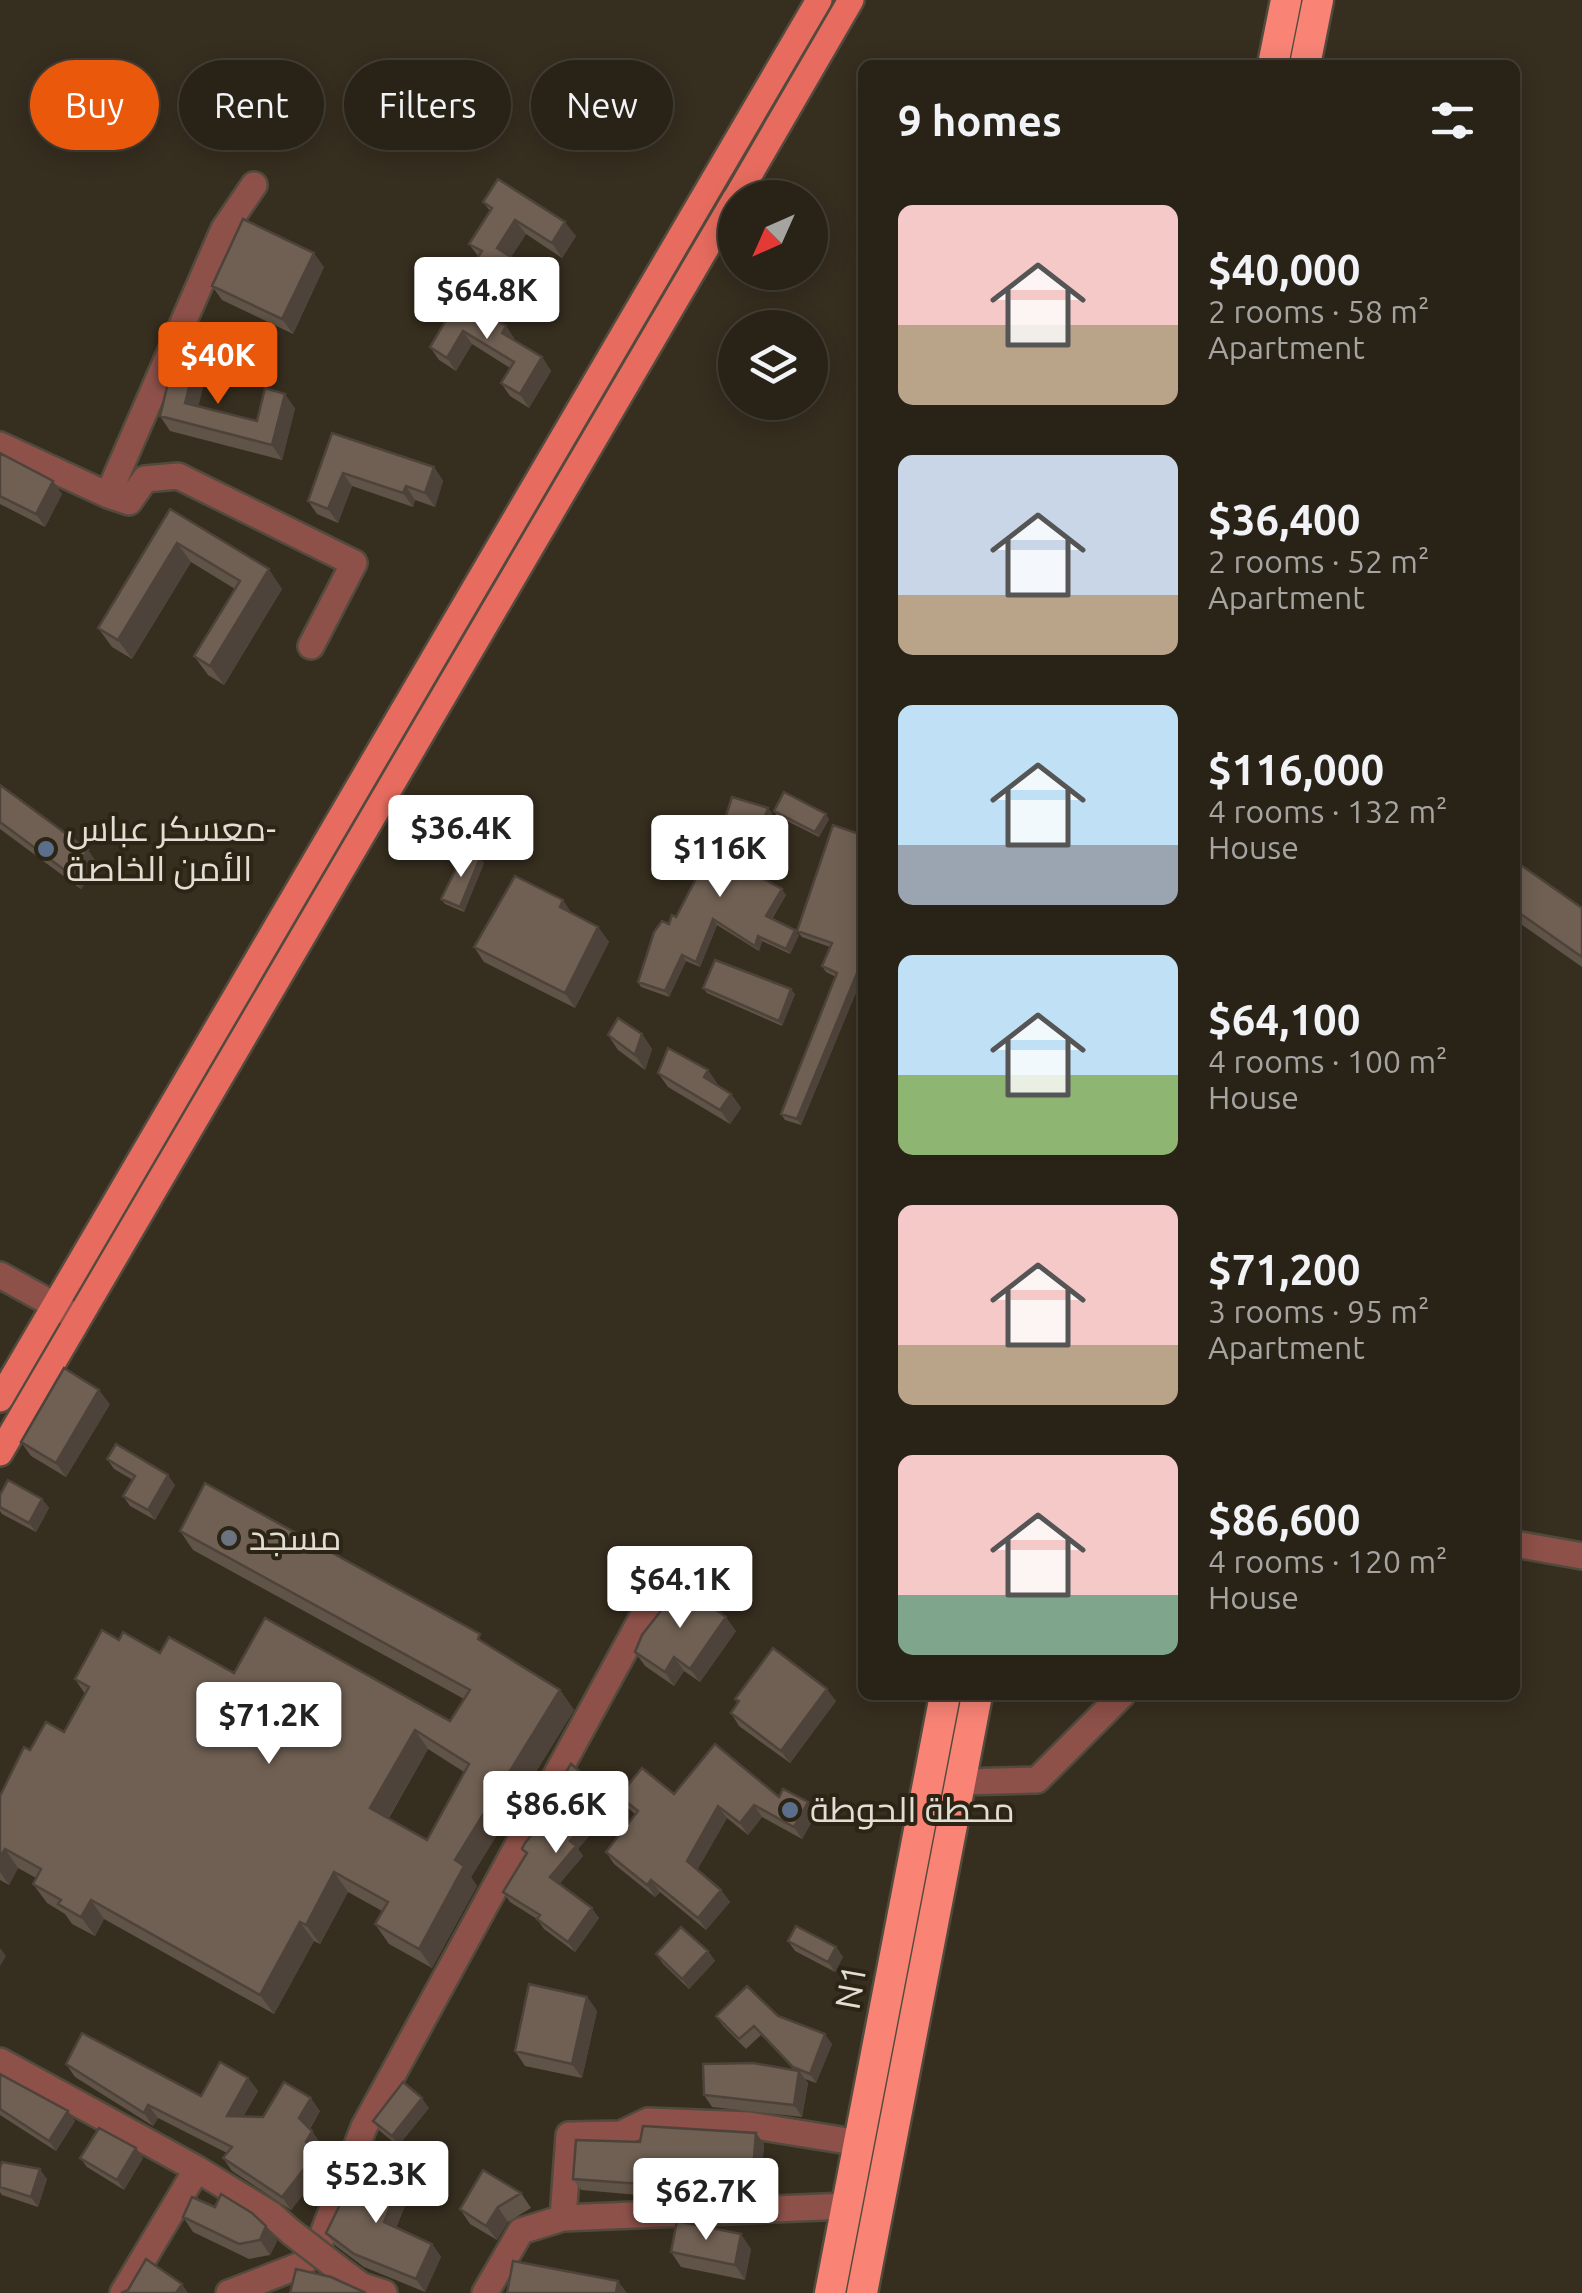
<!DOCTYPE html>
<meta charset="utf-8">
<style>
body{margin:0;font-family:Ubuntu,Cairo,sans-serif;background:#302a20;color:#f1f3f6;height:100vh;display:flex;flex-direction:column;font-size:38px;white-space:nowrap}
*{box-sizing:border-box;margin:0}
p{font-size:32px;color:#a5a4a1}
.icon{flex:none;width:55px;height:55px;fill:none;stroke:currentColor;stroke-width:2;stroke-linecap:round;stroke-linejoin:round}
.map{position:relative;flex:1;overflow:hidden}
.drawer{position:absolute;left:858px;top:60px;width:662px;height:1640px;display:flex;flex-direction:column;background:#282217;border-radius:15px;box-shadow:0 5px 25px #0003,0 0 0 2px #443f36}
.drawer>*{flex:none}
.banner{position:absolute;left:30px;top:60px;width:678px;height:90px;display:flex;gap:20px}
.needle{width:65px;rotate:225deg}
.tools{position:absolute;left:718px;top:180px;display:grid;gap:20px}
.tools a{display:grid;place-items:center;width:110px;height:110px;border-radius:50%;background:#282217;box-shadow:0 5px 25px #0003,0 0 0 2px #443f36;font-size:50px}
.price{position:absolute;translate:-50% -85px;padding:0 22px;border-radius:10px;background:#fff;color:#222;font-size:32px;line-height:65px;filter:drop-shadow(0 2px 5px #0008)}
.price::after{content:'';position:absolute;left:50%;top:60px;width:30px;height:22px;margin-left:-15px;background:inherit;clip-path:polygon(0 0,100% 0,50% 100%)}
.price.current{background:#ea580c;color:#fff}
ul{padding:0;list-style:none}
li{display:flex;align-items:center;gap:30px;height:250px;padding:0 40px}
li span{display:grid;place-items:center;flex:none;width:280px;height:200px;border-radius:15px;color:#555}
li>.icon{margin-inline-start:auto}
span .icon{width:120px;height:120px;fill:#fffc;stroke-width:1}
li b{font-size:42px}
h2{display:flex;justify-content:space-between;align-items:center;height:120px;padding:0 40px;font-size:42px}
.tag{padding:0 35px;border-radius:45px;background:#282217;box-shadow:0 5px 25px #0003,0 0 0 2px #443f36;font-size:35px;line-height:90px}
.tag.current{background:#ea580c;color:#fff}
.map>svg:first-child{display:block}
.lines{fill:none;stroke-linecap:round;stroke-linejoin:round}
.minor-casing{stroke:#524a3c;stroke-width:30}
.major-casing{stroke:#524a3c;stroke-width:30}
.highway-casing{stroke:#524a3c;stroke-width:35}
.minor{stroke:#8d5149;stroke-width:25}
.major{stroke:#e76c5f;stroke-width:25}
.highway{stroke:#f98476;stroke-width:30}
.minor-bridge-casing{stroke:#524a3c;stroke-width:30;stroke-linecap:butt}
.minor-bridge{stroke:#8d5149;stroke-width:25}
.wall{fill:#605347;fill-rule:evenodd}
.shaded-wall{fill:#4e433a}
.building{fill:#706053;stroke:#4e433a;stroke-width:2.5;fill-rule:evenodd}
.service-dot{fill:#5c6f8a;stroke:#2c2515;stroke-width:4}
.worship-dot{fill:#6b7280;stroke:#2c2515;stroke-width:4}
.labels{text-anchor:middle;stroke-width:8;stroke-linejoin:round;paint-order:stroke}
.poi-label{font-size:35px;fill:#e3ded4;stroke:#2c2515;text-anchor:start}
.street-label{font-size:35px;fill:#e3ded4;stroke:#2c2515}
</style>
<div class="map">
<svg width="1582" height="2293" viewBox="0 0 1582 2293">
<rect width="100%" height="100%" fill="#362e1f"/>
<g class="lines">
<g class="minor-casing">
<path id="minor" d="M0,445L108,495L224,229L254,185
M108,495L129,502L145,479L178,476L354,563L311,646
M0,1275L74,1316
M1515,1544L1582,1556
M960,1782L1037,1780L1122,1695
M0,2061L197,2169L272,2215L291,2232
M563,2218L569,2135L621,2134L648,2121L749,2125L860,2143
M339,2269L362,2286L384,2293
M123,2293L197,2169
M229,2293L301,2265L318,2247L364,2127L658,1589
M485,2293L521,2231L563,2218L847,2206"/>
</g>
<g class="major-casing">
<path id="major" d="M736,198L851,0
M0,1399L819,0
M0,1453L735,199"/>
</g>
<g class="highway-casing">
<path id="highway" d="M1273,65L1286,0
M1305,65L1318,0
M830,2293L945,1695
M862,2293L977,1695"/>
</g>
<use href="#minor" class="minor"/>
<use href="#major" class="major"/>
<use href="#highway" class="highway"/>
<g class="minor-bridge-casing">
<path id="minor-bridge" d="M291,2232L339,2269"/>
</g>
<use href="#minor-bridge" class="minor-bridge"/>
</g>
<path class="wall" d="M483,202L576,236L562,258L526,234L511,257L533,271L543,286L529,309L483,279L473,265L478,256L469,244L490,211Z
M324,267L293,334L222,300L212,286Z
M459,298L506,326L515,340L514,341L542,357L551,371L529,408L510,396L501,383L510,368L472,344L456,371L439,360L430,347Z
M207,370L198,406L257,421L295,408L282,460L170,431L160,416Z
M332,433L434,467L443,481L435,507L415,500L413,507L352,486L338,523L317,514L308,501Z
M0,453L62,494L45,527L0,504Z
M170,509L282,589L224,685L208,675L194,656L235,589L191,562L132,659L112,647L98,628Z
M0,785L88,850L98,865L81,889L0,829Z
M774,811L829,819L819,837L777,816Z
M772,813L752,872L786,895L772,919L799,935L790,954L762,941L759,951L717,925L700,967L686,961L669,997L641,987L638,982L669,924L676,917L714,854Z
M862,824V978L801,1125L785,1120L781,1114L836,977L826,972L822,966L830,947L802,937L797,931L859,834Z
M480,858L484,863L464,912L445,904L441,899Z
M1515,861L1582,908V967L1515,920Z
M598,927L609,942L575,1008L484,962L474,947Z
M703,988L795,994L782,1026L707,993Z
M642,1034L652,1049L645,1070L618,1050L608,1035Z
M708,1070L718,1085L731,1094L741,1108L730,1124L668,1087L658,1073Z
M110,1404L66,1477L31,1456L21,1442Z
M107,1459L175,1485L155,1520L130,1506L123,1496L133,1480L114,1469Z
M0,1495L42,1499L49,1508L36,1532L2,1514L0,1511Z
M180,1531L488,1645L560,1690L574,1710L471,1877L477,1886L432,1968L389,1944L375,1924L382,1911L348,1892L320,1944L314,1941L274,2014L104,1919L95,1936L72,1924L65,1914L47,1903L33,1884L36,1878L18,1868L9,1885L0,1880V1796L30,1750L64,1732L85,1694L75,1679L119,1640L234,1673L450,1721L464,1699L193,1550ZM428,1749L464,1772L427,1840L389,1818Z
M736,1631L700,1682L684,1671L674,1686L645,1666L635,1652Z
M735,1699L836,1701L790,1763L739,1726L731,1713L738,1703Z
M674,1794L779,1797L816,1814L802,1839L762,1817L748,1835L727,1818L697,1870L721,1890L730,1902L706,1930L660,1892L655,1897L614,1864L606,1852L636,1815L628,1808L619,1796Z
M608,1795L615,1805L578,1849L583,1856L559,1884L599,1918L575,1952L544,1929L537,1919L510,1902L503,1892L526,1855L522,1849L556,1807L550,1798Z
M788,1941L836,1947L843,1957L835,1972L795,1951Z
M708,1951L715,1961L689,1989L663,1964L656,1954Z
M587,1997L597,2011L582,2078L525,2066L515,2051Z
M716,2016H778L832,2044L816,2083L805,2079L808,2083L802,2117L712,2107L704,2095L793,2069L761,2035L746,2049L723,2026Z
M66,2064L201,2096L248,2078L258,2091L243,2117H263L320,2111L310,2129L321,2144L318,2151L327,2164L291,2210L232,2171L223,2158L227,2153L158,2118L153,2126L75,2077Z
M0,2074L75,2121L56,2151L0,2115Z
M429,2108L398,2146L380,2131L373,2121Z
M756,2133L764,2144L760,2193L650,2196L581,2190L573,2179L640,2142Z
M80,2158H143L124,2190L87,2167Z
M0,2168L47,2179L38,2207L2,2195L0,2192Z
M521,2193L531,2208L508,2222L497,2240L470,2224L460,2209Z
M409,2196L396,2228L432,2244L441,2257L425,2292L364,2267L336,2246L326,2233Z
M215,2207L266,2226L277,2241L270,2255L249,2259L193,2232L183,2217Z
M751,2249L745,2280L681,2267L671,2252Z"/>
<path class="shaded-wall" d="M515,220L526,234L507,263L497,248Z
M565,222L576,236L562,258L552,243Z
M314,253L324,267L293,334L282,319Z
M533,271L543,286L529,309L519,294Z
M506,326L515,340L511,347L502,333Z
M463,331L472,344L456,371L447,358Z
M197,356L207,370L196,417L185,403Z
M542,357L551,371L529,408L520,394Z
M285,394L295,408L282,460L272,445Z
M434,467L443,481L435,507L425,493Z
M343,473L352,486L338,523L328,509Z
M53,481L62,494L45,527L36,514Z
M406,486L415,500L413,507L403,493Z
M177,543L191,562L132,659L118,640Z
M269,569L282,589L224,685L210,666Z
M768,808L772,813L751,875L747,870Z
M826,814L829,819L819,837L815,832Z
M88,850L98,865L81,889L70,874Z
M480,858L484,863L464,912L460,907Z
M782,889L786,895L770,921L766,916Z
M563,900L573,915L560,907Z
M713,919L717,925L700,967L696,962Z
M598,927L609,942L575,1008L565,993Z
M795,930L799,935L790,954L786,949Z
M758,936L762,941L759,951L755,946Z
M682,955L686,961L669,997L665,991Z
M860,966L862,969V978L801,1125L797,1119Z
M791,989L795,994L782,1026L779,1021Z
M642,1034L652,1049L645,1070L635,1055Z
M708,1070L718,1085L714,1091L704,1077Z
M731,1094L741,1108L730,1124L720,1110Z
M99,1390L110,1404L66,1477L56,1463Z
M168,1475L175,1485L155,1520L148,1510Z
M42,1499L49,1508L36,1532L29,1523Z
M726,1617L736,1631L700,1682L690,1669Z
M674,1657L684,1671L674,1686L665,1672Z
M827,1689L836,1701L790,1763L781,1751Z
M560,1690L574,1710L471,1877L477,1886L432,1968L419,1949L455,1860Z
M415,1730L428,1749L383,1827L370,1808Z
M608,1795L615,1805L578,1849L583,1856L557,1887L550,1877L570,1841Z
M808,1802L816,1814L802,1839L794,1827Z
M754,1805L762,1817L748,1835L740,1823Z
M718,1806L727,1818L695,1874L687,1861Z
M5,1849L18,1868L9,1885L0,1872V1857Z
M334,1872L348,1892L320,1944L306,1925Z
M651,1880L660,1892L655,1897L647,1885Z
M721,1890L730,1902L706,1930L698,1918Z
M91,1900L104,1919L95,1936L81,1917Z
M592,1908L599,1918L575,1952L568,1942Z
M300,1922L314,1941L274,2014L260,1995Z
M836,1947L843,1957L835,1972L828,1962Z
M0,1948L6,1956L0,1966Z
M708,1951L715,1961L689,1989L682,1979Z
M587,1997L597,2011L582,2078L572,2064Z
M825,2034L832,2044L816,2083L810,2074Z
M799,2071L808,2083L802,2117L794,2105Z
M248,2078L258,2091L236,2129L227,2116Z
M311,2098L320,2111L308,2131L299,2118Z
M422,2098L429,2108L398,2146L392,2136Z
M148,2105L158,2118L153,2126L144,2113Z
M68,2111L75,2121L56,2151L49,2141Z
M312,2131L321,2144L317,2153L318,2151L327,2164L291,2210L282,2197Z
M756,2133L764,2144L760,2193L752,2182Z
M136,2148L143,2158L124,2190L117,2180Z
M40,2169L47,2179L38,2207L31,2197Z
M400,2183L409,2196L393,2235L384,2222Z
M498,2207L508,2222L497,2240L486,2226Z
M266,2226L277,2241L270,2255L260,2240Z
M741,2234L751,2249L745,2280L735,2265Z
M432,2244L441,2257L425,2292L416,2279Z
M618,2281L627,2293H616Z
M182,2284L188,2293H176Z"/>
<path class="building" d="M498,179L565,222L552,243L515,220L497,248L533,271L519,294L473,265L482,251L469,244L492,208L483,202Z
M243,219L314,253L282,319L212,286Z
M459,298L506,326L502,333L542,357L520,394L501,383L514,362L463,331L447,358L430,347Z
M176,350L197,356L185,403L257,421L265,388L285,394L272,445L160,416Z
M332,433L434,467L425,493L406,486L403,493L343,473L328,509L308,501Z
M0,453L53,481L36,514L0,496Z
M170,509L269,569L210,666L194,656L240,581L177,543L118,640L98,628Z
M0,785L88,850L70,874L0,822Z
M784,792L826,814L815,832L774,811Z
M732,797L768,808L747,870L782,889L766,916L795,930L786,949L758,936L755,946L713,919L696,962L682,955L665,991L638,982L654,932L662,921L669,924L672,915L676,917L710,852L714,854Z
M862,824V967L860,966L797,1119L781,1114L837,973L822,966L832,943L797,931L833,825L859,834Z
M465,851L480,858L460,907L441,899Z
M1515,861L1582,908V957L1515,910Z
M515,876L563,900L560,907L598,927L565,993L474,947Z
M715,960L791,989L779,1021L703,988Z
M618,1018L642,1034L635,1055L608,1035Z
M668,1048L708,1070L704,1077L731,1094L720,1110L658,1073Z
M64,1368L99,1390L56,1463L21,1442Z
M116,1444L168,1475L148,1510L123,1496L135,1476L107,1459Z
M8,1480L42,1499L29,1523L0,1507V1495Z
M205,1483L480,1634L478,1639L560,1690L455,1860L464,1866L419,1949L375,1924L388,1902L334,1872L306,1925L300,1922L260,1995L91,1900L81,1917L58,1904L61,1900L33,1884L41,1869L5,1849L0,1857V1796L24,1747L30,1750L46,1722L64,1732L89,1687L75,1679L102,1630L119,1640L123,1632L160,1653L169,1637L234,1673L265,1618L450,1721L470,1690L180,1531ZM415,1730L469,1764L427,1840L370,1808Z
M681,1585L726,1617L690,1669L674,1657L665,1672L635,1652L642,1635Z
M773,1648L827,1689L781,1751L731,1713L739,1701L735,1699Z
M715,1744L779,1797L783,1789L808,1802L794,1827L754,1805L740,1823L718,1806L687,1861L721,1890L698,1918L651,1880L647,1885L606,1852L638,1811L619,1796L642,1768L674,1794Z
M571,1764L608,1795L570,1841L576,1846L550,1877L592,1908L568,1942L537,1919L540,1915L503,1892L527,1853L522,1849L525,1843L557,1804L550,1798Z
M796,1926L836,1947L828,1962L788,1941Z
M681,1927L708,1951L682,1979L656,1954Z
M529,1984L587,1997L572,2064L515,2051Z
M747,1986L778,2016L825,2034L810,2074L793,2067L754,2026L739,2039L716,2016Z
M82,2033L201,2096L220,2062L248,2078L227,2116L263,2117L284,2082L311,2098L299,2118L312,2131L306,2142L318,2151L282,2197L223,2158L232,2147L148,2105L144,2113L66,2064Z
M753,2063L799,2071L794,2105L704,2095L703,2064Z
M0,2074L68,2111L49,2141L0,2109Z
M403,2082L422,2098L392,2136L373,2121Z
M643,2126L756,2133L752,2182L642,2184L573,2179L576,2140L640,2142Z
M99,2128L136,2148L117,2180L80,2158Z
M2,2162L40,2169L31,2197L0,2187V2168Z
M359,2166L400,2183L384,2222L432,2244L416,2279L354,2254L326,2233Z
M483,2170L521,2193L498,2207L486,2226L460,2209Z
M221,2194L252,2213L266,2226L260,2240L239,2244L183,2217L192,2197L215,2207Z
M677,2221L741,2234L735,2265L671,2252Z
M146,2259L182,2284L176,2293H121L128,2290Z
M513,2261L618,2281L616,2293H507Z
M296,2269L331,2277L366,2293H290Z"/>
<g class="service-dot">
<circle cx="46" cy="849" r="10"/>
<circle cx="790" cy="1810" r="10"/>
</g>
<circle class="worship-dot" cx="229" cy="1538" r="10"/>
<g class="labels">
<g class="poi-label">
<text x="66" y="841">معسكر عباس-<tspan x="66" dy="40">الأمن الخاصة</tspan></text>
<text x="249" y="1550">مسجد</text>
<text x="810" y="1822">محطة الحوطة</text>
</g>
<g class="street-label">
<text transform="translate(851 1987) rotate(-80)" y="12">N1</text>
</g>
</g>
</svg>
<div class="tools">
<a><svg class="needle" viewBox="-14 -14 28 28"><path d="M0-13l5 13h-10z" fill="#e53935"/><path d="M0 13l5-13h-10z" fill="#a5a4a1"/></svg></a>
<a><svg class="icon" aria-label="layers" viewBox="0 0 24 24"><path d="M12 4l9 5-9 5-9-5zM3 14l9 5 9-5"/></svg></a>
</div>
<b class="price" style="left:487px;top:342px">$64.8K</b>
<b class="price current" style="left:218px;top:407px">$40K</b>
<b class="price" style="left:461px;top:880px">$36.4K</b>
<b class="price" style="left:720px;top:900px">$116K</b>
<b class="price" style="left:680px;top:1631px">$64.1K</b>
<b class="price" style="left:269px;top:1767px">$71.2K</b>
<b class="price" style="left:556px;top:1856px">$86.6K</b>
<b class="price" style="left:376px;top:2226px">$52.3K</b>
<b class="price" style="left:706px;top:2243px">$62.7K</b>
<div class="banner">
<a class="tag current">Buy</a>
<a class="tag">Rent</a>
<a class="tag">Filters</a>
<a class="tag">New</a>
</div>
<section class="drawer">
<h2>9 homes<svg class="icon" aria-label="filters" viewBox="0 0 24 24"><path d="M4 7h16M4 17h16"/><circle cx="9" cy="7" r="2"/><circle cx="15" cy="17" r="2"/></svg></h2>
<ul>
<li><span style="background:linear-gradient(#f6c9c9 60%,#b9a48a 0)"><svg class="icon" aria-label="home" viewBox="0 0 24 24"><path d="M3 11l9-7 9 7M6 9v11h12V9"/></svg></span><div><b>$40,000</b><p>2 rooms · 58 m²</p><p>Apartment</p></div></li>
<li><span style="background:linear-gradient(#c9d6e8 70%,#b9a48a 0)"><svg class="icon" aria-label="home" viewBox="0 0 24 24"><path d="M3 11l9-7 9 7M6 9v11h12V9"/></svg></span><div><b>$36,400</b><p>2 rooms · 52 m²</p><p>Apartment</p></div></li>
<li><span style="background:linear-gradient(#bfe0f5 70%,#9aa5b1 0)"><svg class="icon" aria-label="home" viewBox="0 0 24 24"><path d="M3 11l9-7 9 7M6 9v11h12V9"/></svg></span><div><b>$116,000</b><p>4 rooms · 132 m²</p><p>House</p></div></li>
<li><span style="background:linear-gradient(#bfe0f5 60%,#8fb573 0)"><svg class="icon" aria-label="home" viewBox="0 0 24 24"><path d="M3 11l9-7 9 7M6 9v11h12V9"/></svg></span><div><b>$64,100</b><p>4 rooms · 100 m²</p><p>House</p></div></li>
<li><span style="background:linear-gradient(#f6c9c9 70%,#b9a48a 0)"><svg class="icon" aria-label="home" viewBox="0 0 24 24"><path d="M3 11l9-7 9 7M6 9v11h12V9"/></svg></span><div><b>$71,200</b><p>3 rooms · 95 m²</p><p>Apartment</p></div></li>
<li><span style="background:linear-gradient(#f6c9c9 70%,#7fa58c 0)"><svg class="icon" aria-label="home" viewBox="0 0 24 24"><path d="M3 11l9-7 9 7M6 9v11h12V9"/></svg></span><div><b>$86,600</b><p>4 rooms · 120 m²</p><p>House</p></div></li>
</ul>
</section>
</div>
